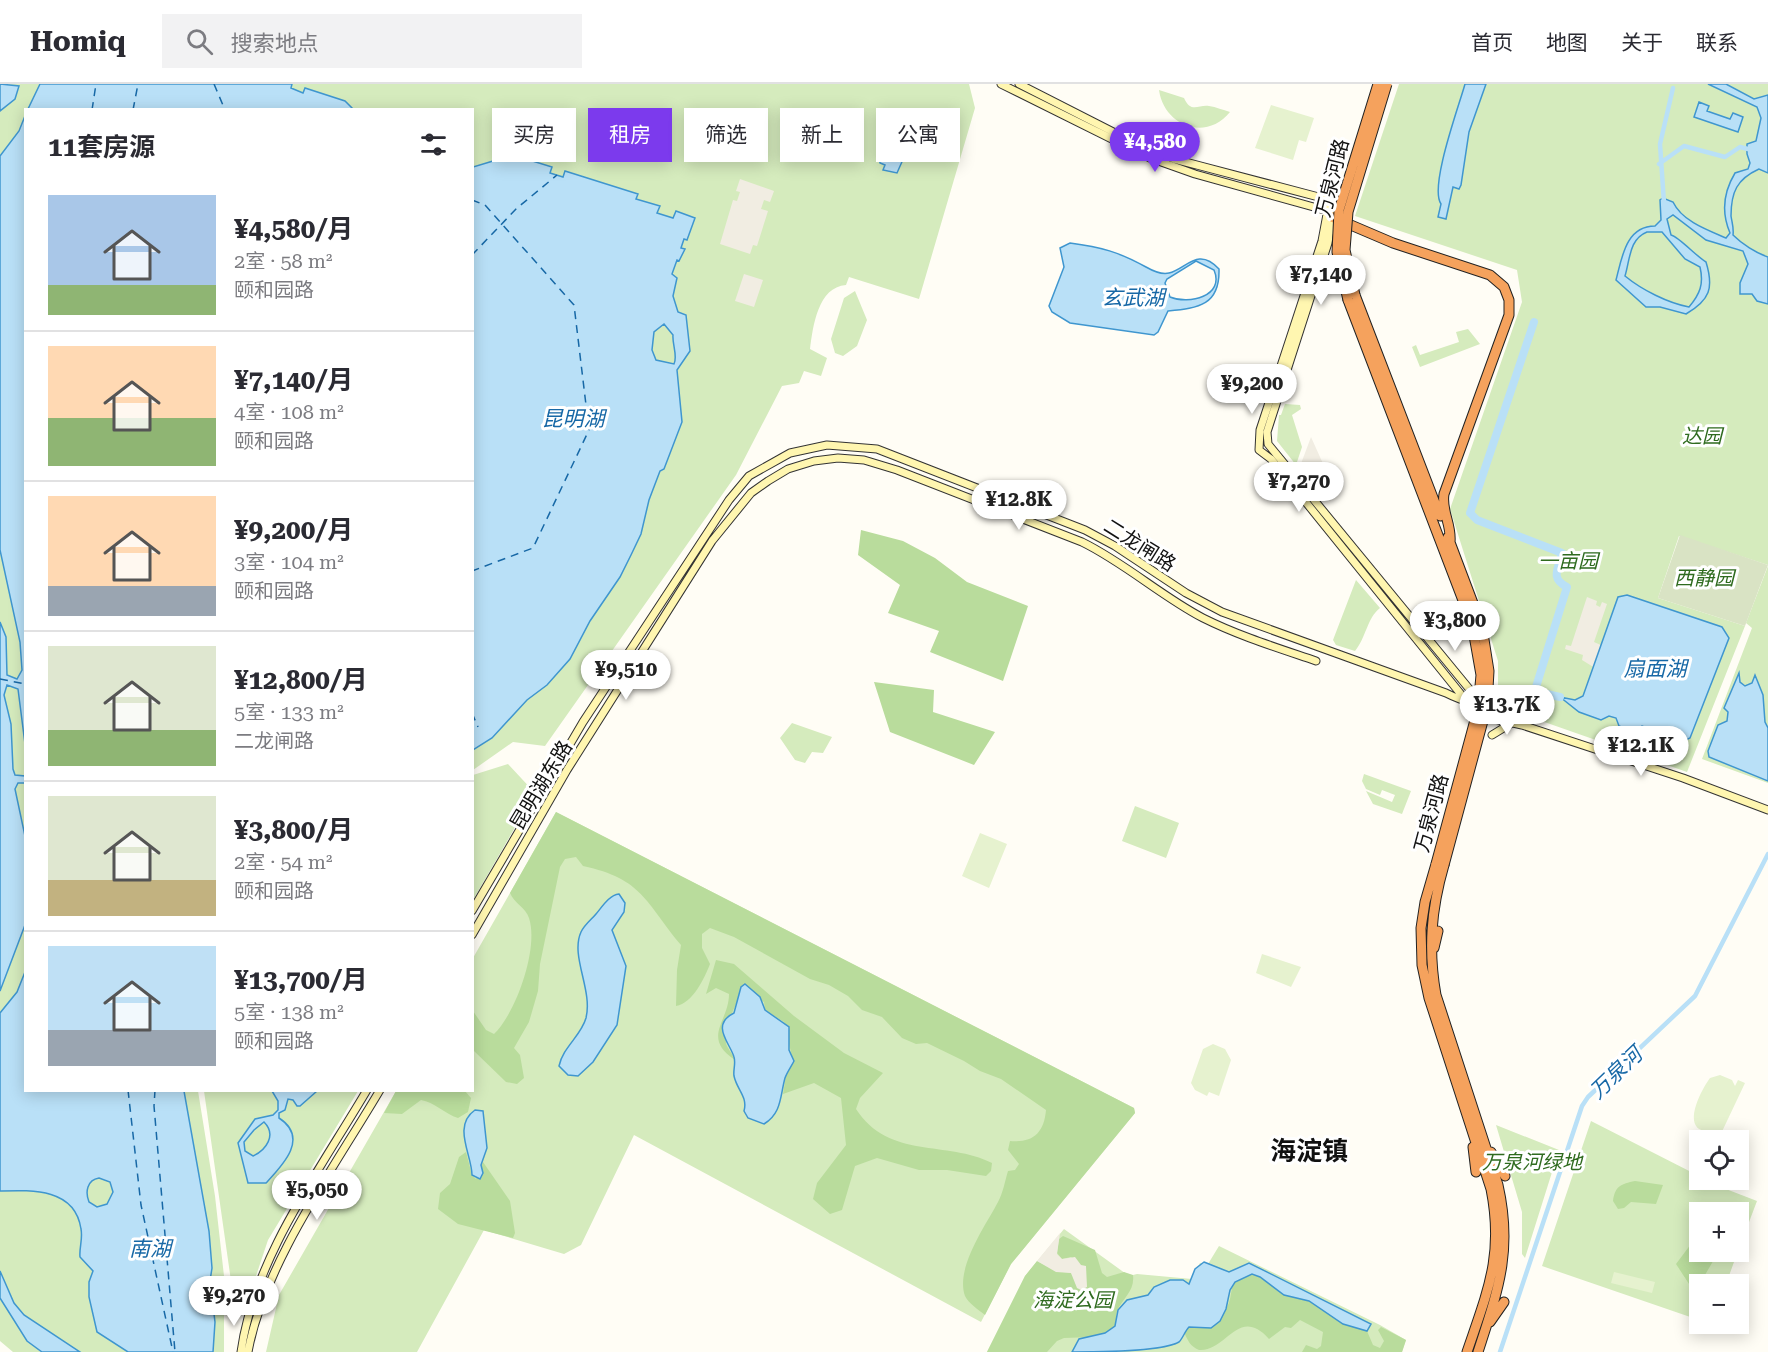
<!DOCTYPE html>
<html lang="zh">
<meta charset="utf-8">
<style>
body{margin:0;font-family:"Roboto Serif","Noto Sans SC",serif;background:#f2f2f3;color:#2b2b33;height:100vh;display:flex;flex-direction:column;font-size:22px;white-space:nowrap}
*{box-sizing:border-box;margin:0}
p{font-size:20px;color:#7c7c81}
.icon{flex:none;width:33px;height:33px;fill:none;stroke:currentColor;stroke-width:2;stroke-linecap:round;stroke-linejoin:round}
.map{position:relative;flex:1;overflow:hidden}
.sheet{position:absolute;left:24px;top:24px;width:450px;height:984px;display:flex;flex-direction:column;background:#fff;border-radius:0px;box-shadow:0 3px 15px #0003}
.sheet>*{flex:none}
.guide{position:absolute;left:492px;top:24px;width:570px;height:54px;display:flex;gap:12px}
.fabs{position:absolute;left:1689px;top:1046px;display:grid;gap:12px}
.fabs a{display:grid;place-items:center;width:60px;height:60px;border-radius:0px;background:#fff;box-shadow:0 3px 15px #0003;font-size:30px}
.price{position:absolute;translate:-50% -51px;padding:0 14px;border-radius:21px;background:#fff;color:#222;font-size:20px;line-height:39px;filter:drop-shadow(0 2px 3px #0008)}
.price::after{content:'';position:absolute;left:50%;top:36px;width:18px;height:14px;margin-left:-9px;background:inherit;clip-path:polygon(0 0,100% 0,50% 100%)}
.price.selected{background:#7c3aed;color:#fff}
ul{padding:0;list-style:none}
li{display:flex;align-items:center;gap:18px;height:150px;padding:0 24px}
li+li{border-top:2px solid #e1e1e2}
li span{display:grid;place-items:center;flex:none;width:168px;height:120px;border-radius:0px;color:#555}
li>.icon{margin-inline-start:auto}
span .icon{width:72px;height:72px;fill:#fffc;stroke-width:1}
li b{font-size:26px}
h2{display:flex;justify-content:space-between;align-items:center;height:72px;padding:0 24px;font-size:26px}
.chip{padding:0 21px;border-radius:0px;background:#fff;box-shadow:0 3px 15px #0003;font-size:21px;line-height:54px}
.chip.selected{background:#7c3aed;color:#fff}
header{display:flex;align-items:center;gap:36px;box-sizing:border-box;height:84px;padding:0 30px;background:#fff;border-bottom:2px solid #e1e1e2}
header strong{font-size:28px}
nav{display:flex;gap:33px;margin-inline-start:auto;font-size:21px}
.search{width:420px;height:54px;background:#f2f2f3;display:flex;align-items:center;gap:15px;box-sizing:border-box;padding:0 21px;border-radius:0px;color:#7c7c81;font-size:22px}
.map>svg:first-child{display:block}
.green{fill:#d5ebbd}
.forest{fill:#b9dc9c}
.cemetery{fill:#d9e3c4}
.pitch{fill:#e6f2cf}
.plaza{fill:#f1ede2}
.water{fill:#b9e0f7;stroke:#3f96cf;stroke-width:1.5;fill-rule:evenodd}
.lines{fill:none;stroke-linecap:round;stroke-linejoin:round}
.canal{stroke:#b9e0f7;stroke-width:4.5}
.river{stroke:#b9e0f7;stroke-width:8}
.ferry{stroke:#1768a6;stroke-width:1.5;stroke-dasharray:8 6;stroke-linecap:butt}
.secondary-casing{stroke:#333;stroke-width:9}
.highway-casing{stroke:#222;stroke-width:11}
.secondary{stroke:#fff6b0;stroke-width:7}
.highway{stroke:#f5a25d;stroke-width:9}
.highway-bridge-casing{stroke:#222;stroke-width:11;stroke-linecap:butt}
.highway-bridge{stroke:#f5a25d;stroke-width:9}
.labels{text-anchor:middle;stroke-width:6;stroke-linejoin:round;paint-order:stroke}
.street-label{font-size:20px;fill:#111;stroke:#fff}
.park-label{font-size:20px;font-style:italic;fill:#2f6b1f;stroke:#fff}
.water-label{font-size:21px;font-style:italic;fill:#1768a6;stroke:#fff}
.district-label{font-size:26px;font-weight:bold;fill:#111;stroke:#fff}
</style>
<header>
<strong>Homiq</strong>
<div class="search"><svg class="icon" aria-label="search" viewBox="0 0 24 24"><circle cx="10" cy="10" r="6"/><path d="M15 15l6 6"/></svg>搜索地点</div>
<nav><a>首页</a><a>地图</a><a>关于</a><a>联系</a></nav>
</header>
<div class="map">
<svg width="1768" height="1268" viewBox="0 0 1768 1268">
<rect width="100%" height="100%" fill="#fffdf5"/>
<path class="green" d="M0,0H969L975,24L919,215L849,193L846,201C818,203 813,242 810,265L827,274L821,292L804,287L799,299L782,302L736,391L545,662L513,658L473,686L472,26H26V1006L198,1007L215,1112L224,1192V1268H13L0,1257Z
M1399,0H1768V481L1679,452L1658,514L1745,542L1687,688L1533,634L1498,618V577L1450,425L1522,218L1517,186L1355,132Z
M1159,6L1184,14C1191,30 1199,20 1209,22C1216,23 1223,26 1230,28C1206,58 1164,42 1159,6Z
M855,207L867,236L857,262L843,272L835,269L831,255L844,214Z
M1468,245L1480,260L1420,283L1412,263L1416,261L1420,271L1459,258L1456,248Z
M1285,320L1300,321L1301,325L1292,331L1302,363L1296,381L1277,357L1279,331H1281Z
M1768,482V699L1702,675L1752,544L1746,539Z
M1356,496L1380,524C1367,534 1366,554 1355,567L1336,561L1333,556Z
M792,639L832,653L823,669L812,668L805,679L795,676L780,654Z
M508,680L535,709L473,816V691Z
M1364,690L1411,707L1402,730L1373,720L1366,707L1392,718L1395,711L1382,706L1380,711L1366,705L1362,697Z
M1135,722L1179,739L1166,774L1122,757Z
M556,728L1134,1024L1135,1029L1011,1180L981,1238L634,1051L581,1161L564,1170L484,1146L417,1268H266L279,1211L396,1007L472,1006L473,874Z
M204,1007H358L268,1156L249,1213L233,1211Z
M1591,1037L1699,1092L1700,1095L1757,1117L1738,1167V1128H1700V1167H1738L1726,1200H1700L1699,1236L1542,1182Z
M1496,1041L1559,1066L1525,1174L1522,1170V1128Z
M1064,1145L1129,1192L1137,1190L1192,1195L1200,1179L1208,1180L1219,1162L1380,1241L1406,1256L1402,1268H987L1025,1192Z"/>
<path class="forest" d="M861,446L903,457L935,474L967,498L1028,522L1003,597L930,568L939,547L888,529L900,501L858,471Z
M874,598L934,606L933,628L995,648L974,681L890,648Z
M556,728L1134,1024L1135,1029L1011,1180L985,1231C979,1226 968,1219 965,1212C955,1184 986,1141 998,1118C1003,1109 1005,1097 1008,1087L1015,1086L1019,1080L1008,1066L1010,1057C1033,1059 1044,1049 1046,1026L1001,995L980,987L964,977L927,959L916,960L902,954L882,933L862,926L848,912L829,901L810,895L734,853L710,844L702,850V864L710,880C704,895 693,919 676,922L677,886L681,861C645,818 643,795 583,782L576,773L565,775L560,783L540,880L538,907L529,938L514,964L520,971L524,994L517,1000L506,998L473,966V927L486,946L494,950C516,929 539,864 529,834C526,824 514,819 510,809Z
M716,876L734,880L794,932L844,969L883,989L860,1014L856,1025C889,1076 947,1056 992,1079L991,1087L986,1092L947,1086H919L877,1074L855,1082L842,1126L830,1130L813,1115L817,1099L846,1061L841,1014L814,999L783,1010L786,991L793,977L784,938L765,926L764,918L741,903C738,923 723,939 726,959C727,964 733,970 735,976C701,953 729,938 729,910L716,904L706,910Z
M396,1007H465L471,1014L468,1028L458,1034C445,1030 434,1018 421,1016L402,1030L384,1029Z
M466,1068L472,1091L476,1095L483,1078L510,1117L515,1149L513,1154L458,1140L438,1125L440,1109L450,1100L459,1073Z
M1635,1097L1663,1101L1656,1120L1631,1118L1624,1124L1618,1125L1613,1117C1615,1102 1621,1100 1635,1097Z
M1699,1139L1700,1167H1719L1702,1196L1691,1203L1676,1180L1691,1160Z
M1063,1152L1095,1166L1102,1189L1107,1193L1124,1188L1133,1191C1135,1207 1123,1214 1117,1227C1116,1231 1116,1238 1115,1242L1105,1249L1093,1253L1064,1254L1057,1257L1047,1268H987L1025,1192L1037,1177L1056,1187L1071,1189L1075,1196L1081,1182L1071,1173L1062,1175L1057,1169L1059,1155Z
M1252,1190L1260,1193L1284,1211L1309,1217L1343,1240L1367,1247L1373,1261L1380,1264L1384,1257L1378,1246L1381,1243L1406,1256L1402,1268H1302L1306,1261L1317,1265L1321,1262L1323,1248L1300,1236L1291,1244L1285,1243L1269,1255C1238,1221 1227,1268 1199,1266C1190,1262 1188,1257 1184,1248L1189,1242L1204,1243C1210,1238 1221,1232 1226,1225C1236,1209 1224,1196 1252,1190Z"/>
<path class="cemetery" d="M1680,451L1768,481L1745,542L1658,514Z"/>
<path class="pitch" d="M1271,21L1314,34L1306,58L1299,56L1293,76L1255,64Z
M980,749L1007,760L989,804L962,792Z
M1262,870L1301,883L1291,903L1256,889Z
M1213,960L1225,965L1231,976L1219,1012L1209,1008L1207,1012L1195,1006L1191,999L1203,965Z
M1720,991L1732,996L1735,1002L1738,996L1745,999L1718,1056H1710L1714,1047C1678,1052 1699,1009 1710,994Z
M1614,1188L1655,1198L1652,1209L1611,1199Z"/>
<path class="plaza" d="M740,95L774,107L770,118L764,116L761,125L768,127L757,162L753,161L750,170L720,160L733,116L737,117L740,108L736,107Z
M744,190L763,196L754,223L735,217Z
M1311,353L1329,393L1311,400L1299,385Z
M1587,513L1597,517L1596,521L1600,523L1602,518L1607,520L1594,558L1603,562L1595,584L1582,576L1583,571L1565,565L1566,561L1571,562Z
M1060,1149L1057,1170L1062,1175L1075,1173L1081,1181L1086,1182L1087,1203L1081,1206L1077,1204L1071,1189L1056,1188L1037,1177Z"/>
<path class="water" d="M0,0L19,2L15,15L0,27Z
M40,0H292L291,4L303,9L305,4L345,17L353,25H28Z
M1465,0H1486L1469,48L1461,101L1459,105L1453,103L1446,135L1438,133L1441,120C1429,103 1459,22 1465,0Z
M1708,0H1726L1754,15L1768,11V89L1759,85C1737,95 1731,108 1731,132C1732,139 1734,144 1733,151C1742,160 1756,169 1768,173V220L1757,217L1752,210H1740V199L1748,180L1743,167L1706,156L1673,131L1667,135L1671,151C1679,153 1696,172 1706,178C1714,204 1710,216 1686,230L1660,223H1646L1616,196C1622,173 1626,142 1655,142L1661,136L1660,116L1663,114L1673,118C1682,137 1707,146 1726,154L1730,149C1721,128 1723,109 1735,89L1748,85L1750,79L1747,70V60L1756,57L1761,34L1757,23ZM1647,148H1662L1685,175L1700,183C1704,200 1700,210 1689,223C1668,219 1642,206 1625,192C1630,176 1629,155 1647,148Z
M1699,18L1709,22L1707,27L1730,35L1733,29L1743,33L1738,48L1694,33Z
M25,32V660L18,605L7,601L4,611L11,640L13,685L15,691L25,692V699H18L15,705L25,752V841L0,907V538L6,553L7,591L17,595L22,586L20,558L0,466V72L19,47Z
M899,54L922,60L930,66L927,70L905,71L897,89L883,86L885,81L880,79L879,74L891,58Z
M513,71L552,83L550,89L563,93L565,87L638,110L636,115L660,122L657,129L673,134L676,127L695,134L687,156L684,155L681,164L685,165L679,177L677,176L672,190L677,194L673,212L678,228L686,231L690,267L677,286L682,338L664,385L660,387L649,416L641,450L631,471L620,493L590,537L570,575L547,601L527,616L492,654L473,666V83ZM664,240L673,251C672,260 678,272 674,280L656,276L652,266L654,248Z
M1070,159C1101,163 1119,168 1146,183C1153,187 1161,191 1169,189C1186,185 1198,162 1219,185C1220,221 1199,224 1168,227L1158,248L1154,251L1070,239L1052,228L1049,222L1064,183L1060,164ZM1196,177L1214,186C1225,212 1189,221 1170,213L1165,199L1167,195Z
M1627,511L1722,543L1729,554L1690,654L1675,661L1659,655L1653,646L1642,642L1633,648L1619,642L1616,634L1609,632L1601,636L1579,628L1560,613L1575,616L1583,612L1618,513Z
M1739,589L1740,598L1745,602L1752,599L1755,591L1763,611L1765,638L1768,644V697L1709,673L1708,667L1718,641L1727,637L1728,628L1724,624Z
M619,810L625,819L624,828L612,846L626,882L617,941L593,978L578,992L568,991L559,982C563,963 581,952 586,934C593,906 570,872 581,848C585,840 591,836 596,830C602,823 609,811 619,810Z
M25,888L26,1006L184,1007L209,1147L212,1184L210,1197L215,1238L213,1268H128L97,1248L89,1213V1198L93,1187L80,1173C79,1164 83,1155 81,1145C75,1104 32,1106 0,1107V929L17,908ZM99,1094L110,1098L113,1108L107,1120L97,1123L89,1118C85,1108 87,1096 99,1094Z
M745,900L760,913L765,926L789,943V966L794,977C791,983 787,988 785,994C780,1012 782,1029 764,1040L748,1034L744,1027C748,1013 737,1006 734,992C733,986 736,979 734,973C730,959 710,941 734,929L741,903Z
M272,1007H317L300,1022H297L293,1016L288,1015L285,1026L279,1029V1034C310,1054 282,1082 266,1099H248L238,1059L255,1035L273,1031L278,1026V1017ZM264,1038C277,1051 266,1066 253,1072L245,1067L244,1058L254,1046Z
M475,1026L483,1027L487,1064L481,1081L483,1089L480,1095L472,1091C472,1071 452,1042 475,1026Z
M1204,1178L1229,1188L1249,1179L1371,1240L1367,1247L1343,1240L1309,1217L1284,1211L1260,1193L1252,1190L1235,1198L1230,1206L1226,1225L1220,1237L1211,1244L1189,1243C1185,1247 1183,1254 1179,1258C1162,1268 1096,1268 1072,1268L1079,1255L1105,1249L1115,1242L1118,1226L1127,1216L1148,1211L1154,1203L1170,1196H1183L1189,1200L1195,1185Z
M0,1187L14,1219L24,1231L80,1268H42L27,1257L0,1214Z"/>
<g class="lines">
<path class="canal" d="M1659,80L1684,62L1725,73L1740,63L1752,66
M1664,119L1660,60L1673,4
M1500,1268L1582,1022L1588,1013L1695,912L1768,770"/>
<path class="river" d="M1534,238L1470,429L1477,436L1562,469C1558,486 1550,494 1567,503L1536,603L1538,608L1560,613"/>
<path class="ferry" d="M214,0L225,26
M92,26L96,0
M133,26L138,0
M472,116L485,121L574,221L589,346L533,464L472,487
M472,171L516,125L557,91
M0,595L26,600
M472,629L478,643
M128,1006L141,1121L173,1268
M155,1006L154,1022L175,1268"/>
<g class="secondary-casing">
<path id="secondary" d="M1001,0L1150,74L1195,90L1328,127
M1019,0L1131,57L1174,75L1330,116
M1330,116L1332,133L1328,159L1267,348L1268,360L1480,618
M1328,125L1322,157L1260,346L1259,366L1271,375L1468,619
M1472,630L1522,641L1683,694L1768,726
M1492,651L1510,640
M472,827L583,638L729,416L749,392L790,369L827,361L877,365L1085,446L1115,462L1186,509L1222,528L1446,609C1471,622 1500,625 1522,641
M472,851L567,686L712,457L751,409L768,397L788,385L814,377L838,374L864,376L897,386L1082,458C1125,479 1161,512 1203,534C1239,552 1278,564 1316,577
M241,1268C254,1174 320,1086 367,1006
M248,1268C264,1180 334,1084 380,1006"/>
</g>
<g class="highway-casing">
<path id="highway" d="M1332,133L1393,159L1490,191L1504,203L1509,216V231L1444,410C1441,427 1452,441 1450,458
M1355,211L1440,432
M1348,216L1472,540
M1448,453L1482,543
M1436,780L1425,818L1421,844L1422,881L1429,914L1491,1105C1504,1171 1488,1206 1467,1268
M1444,781C1431,826 1428,865 1436,911L1498,1101C1513,1167 1498,1206 1478,1268
M1434,864L1438,847
M1473,1063L1476,1088
M1491,1068L1505,1092
M1490,1238L1504,1218"/>
</g>
<use href="#secondary" class="secondary"/>
<use href="#highway" class="highway"/>
<g class="highway-bridge-casing">
<path id="highway-bridge" d="M1355,211L1345,166L1348,128L1387,0
M1348,216L1337,168L1339,126L1378,0
M1436,780L1478,625L1481,591L1472,540
M1444,781L1487,622L1489,587L1482,543"/>
</g>
<use href="#highway-bridge" class="highway-bridge"/>
</g>
<g class="labels">
<g class="street-label">
<text transform="translate(1332 94) rotate(-76)" y="7">万泉河路</text>
<text transform="translate(1140 461) rotate(32)" y="7">二龙闸路</text>
<text transform="translate(541 701) rotate(-59)" y="7">昆明湖东路</text>
<text transform="translate(1431 729) rotate(-75)" y="7">万泉河路</text>
</g>
<g class="park-label">
<text x="1702" y="359">达园</text>
<text x="1568" y="484">一亩园</text>
<text x="1704" y="501">西静园</text>
<text x="1532" y="1085">万泉河绿地</text>
<text x="1073" y="1223">海淀公园</text>
</g>
<g class="water-label">
<text x="1133" y="221">玄武湖</text>
<text x="573" y="342">昆明湖</text>
<text x="1655" y="592">扇面湖</text>
<text transform="translate(1616 989) rotate(-44)" y="7">万泉河</text>
<text x="150" y="1172">南湖</text>
</g>
<g class="district-label">
<text x="1309" y="1076">海淀镇</text>
</g>
</g>
</svg>
<div class="fabs">
<a><svg class="icon" aria-label="locate" viewBox="0 0 24 24"><circle cx="12" cy="12" r="6"/><path d="M12 2v4M12 18v4M2 12h4M18 12h4"/></svg></a>
<a>+</a>
<a>−</a>
</div>
<b class="price selected" style="left:1155px;top:89px">¥4,580</b>
<b class="price" style="left:1321px;top:222px">¥7,140</b>
<b class="price" style="left:1252px;top:331px">¥9,200</b>
<b class="price" style="left:1299px;top:429px">¥7,270</b>
<b class="price" style="left:1019px;top:447px">¥12.8K</b>
<b class="price" style="left:1455px;top:568px">¥3,800</b>
<b class="price" style="left:626px;top:617px">¥9,510</b>
<b class="price" style="left:1507px;top:652px">¥13.7K</b>
<b class="price" style="left:1641px;top:693px">¥12.1K</b>
<b class="price" style="left:317px;top:1137px">¥5,050</b>
<b class="price" style="left:234px;top:1243px">¥9,270</b>
<div class="guide">
<a class="chip">买房</a>
<a class="chip selected">租房</a>
<a class="chip">筛选</a>
<a class="chip">新上</a>
<a class="chip">公寓</a>
</div>
<section class="sheet">
<h2>11套房源<svg class="icon" aria-label="filters" viewBox="0 0 24 24"><path d="M4 7h16M4 17h16"/><circle cx="9" cy="7" r="2"/><circle cx="15" cy="17" r="2"/></svg></h2>
<ul>
<li><span style="background:linear-gradient(#a9c7e8 75%,#8fb573 0)"><svg class="icon" aria-label="home" viewBox="0 0 24 24"><path d="M3 11l9-7 9 7M6 9v11h12V9"/></svg></span><div><b>¥4,580/月</b><p>2室 · 58 m²</p><p>颐和园路</p></div></li>
<li><span style="background:linear-gradient(#ffd9b3 60%,#8fb573 0)"><svg class="icon" aria-label="home" viewBox="0 0 24 24"><path d="M3 11l9-7 9 7M6 9v11h12V9"/></svg></span><div><b>¥7,140/月</b><p>4室 · 108 m²</p><p>颐和园路</p></div></li>
<li><span style="background:linear-gradient(#ffd9b3 75%,#9aa5b1 0)"><svg class="icon" aria-label="home" viewBox="0 0 24 24"><path d="M3 11l9-7 9 7M6 9v11h12V9"/></svg></span><div><b>¥9,200/月</b><p>3室 · 104 m²</p><p>颐和园路</p></div></li>
<li><span style="background:linear-gradient(#dfe7d0 70%,#8fb573 0)"><svg class="icon" aria-label="home" viewBox="0 0 24 24"><path d="M3 11l9-7 9 7M6 9v11h12V9"/></svg></span><div><b>¥12,800/月</b><p>5室 · 133 m²</p><p>二龙闸路</p></div></li>
<li><span style="background:linear-gradient(#dfe7d0 70%,#c2b280 0)"><svg class="icon" aria-label="home" viewBox="0 0 24 24"><path d="M3 11l9-7 9 7M6 9v11h12V9"/></svg></span><div><b>¥3,800/月</b><p>2室 · 54 m²</p><p>颐和园路</p></div></li>
<li><span style="background:linear-gradient(#bfe0f5 70%,#9aa5b1 0)"><svg class="icon" aria-label="home" viewBox="0 0 24 24"><path d="M3 11l9-7 9 7M6 9v11h12V9"/></svg></span><div><b>¥13,700/月</b><p>5室 · 138 m²</p><p>颐和园路</p></div></li>
</ul>
</section>
</div>
